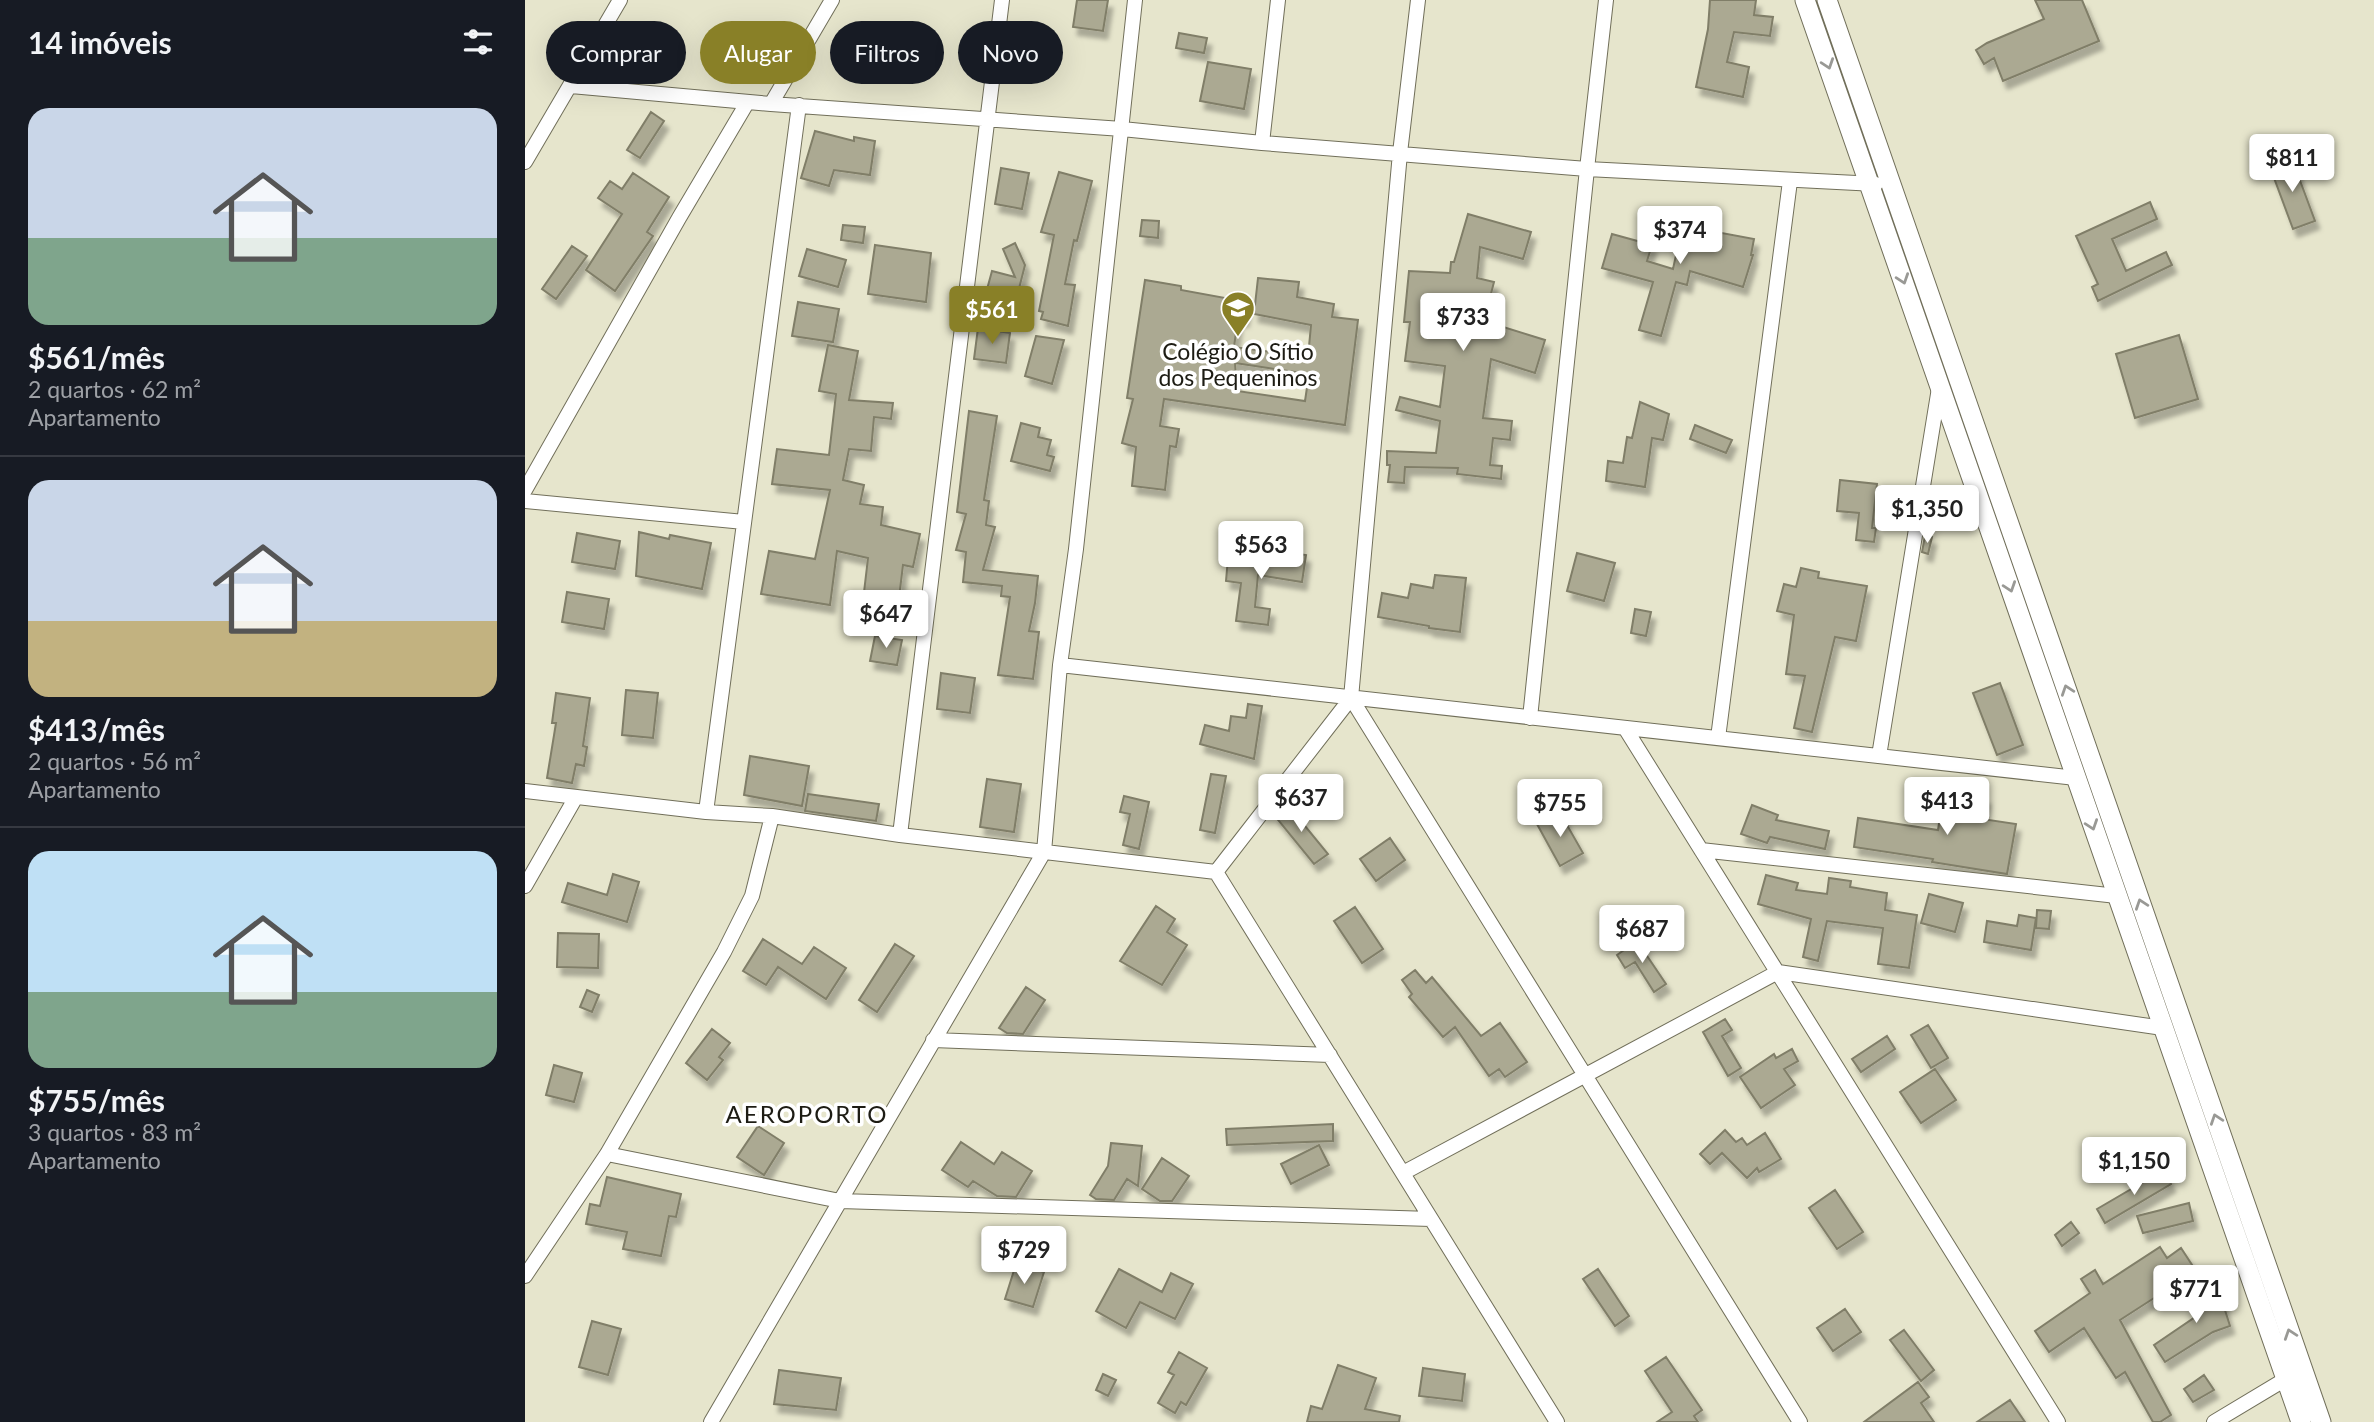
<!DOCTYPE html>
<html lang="pt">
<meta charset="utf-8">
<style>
body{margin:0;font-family:Lato,sans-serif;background:#242831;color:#f1f3f6;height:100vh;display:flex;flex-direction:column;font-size:26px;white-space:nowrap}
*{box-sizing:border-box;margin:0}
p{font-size:23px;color:#9ea1a6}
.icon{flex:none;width:38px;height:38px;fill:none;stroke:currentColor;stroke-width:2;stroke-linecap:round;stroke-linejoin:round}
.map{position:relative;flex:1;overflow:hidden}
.drawer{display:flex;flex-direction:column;background:#171b24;width:525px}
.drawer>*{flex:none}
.guide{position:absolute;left:21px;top:21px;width:665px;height:63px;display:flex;gap:14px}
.price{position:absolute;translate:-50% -60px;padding:0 16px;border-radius:7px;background:#fff;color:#222;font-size:23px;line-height:46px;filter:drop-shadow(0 2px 4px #0008)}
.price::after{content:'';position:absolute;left:50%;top:42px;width:21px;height:16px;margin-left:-10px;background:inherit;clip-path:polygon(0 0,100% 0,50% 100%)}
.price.active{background:#898027;color:#fff}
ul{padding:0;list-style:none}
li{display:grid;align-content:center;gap:14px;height:371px;padding:0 28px}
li+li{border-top:2px solid #363941}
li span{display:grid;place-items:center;height:217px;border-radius:21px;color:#555}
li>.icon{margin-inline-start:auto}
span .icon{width:126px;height:126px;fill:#fffc;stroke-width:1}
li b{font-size:30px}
h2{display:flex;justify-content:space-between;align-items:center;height:84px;padding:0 28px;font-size:30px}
.tag{padding:0 24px;border-radius:32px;background:#171b24;box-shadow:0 7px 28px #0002;font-size:24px;line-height:63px}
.tag.active{background:#898027;color:#fff}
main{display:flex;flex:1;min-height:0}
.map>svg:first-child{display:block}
.building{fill:#aba992;stroke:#807e68;stroke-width:2;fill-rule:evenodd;filter:url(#shadow)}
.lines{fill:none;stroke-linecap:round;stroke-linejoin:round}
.street-casing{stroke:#716f5a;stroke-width:16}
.secondary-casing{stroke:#716f5a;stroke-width:21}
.street{stroke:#fff;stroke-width:14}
.secondary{stroke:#fff;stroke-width:19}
.oneway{stroke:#999995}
.labels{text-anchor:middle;stroke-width:7;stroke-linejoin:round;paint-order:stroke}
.poi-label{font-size:23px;fill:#1d1c14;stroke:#fff}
.neighbourhood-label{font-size:24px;letter-spacing:2px;fill:#1d1c14;stroke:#fff}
</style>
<main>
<section class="drawer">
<h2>14 imóveis<svg class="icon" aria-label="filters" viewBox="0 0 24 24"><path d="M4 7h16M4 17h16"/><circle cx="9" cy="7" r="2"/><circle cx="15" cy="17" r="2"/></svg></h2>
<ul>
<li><span style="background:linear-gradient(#c9d6e8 60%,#7fa58c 0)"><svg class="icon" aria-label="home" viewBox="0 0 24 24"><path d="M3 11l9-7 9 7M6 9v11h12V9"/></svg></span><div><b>$561/mês</b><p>2 quartos · 62 m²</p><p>Apartamento</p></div></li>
<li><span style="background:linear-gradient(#c9d6e8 65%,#c2b280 0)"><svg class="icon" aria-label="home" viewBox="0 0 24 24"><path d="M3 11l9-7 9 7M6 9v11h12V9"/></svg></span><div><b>$413/mês</b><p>2 quartos · 56 m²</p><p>Apartamento</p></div></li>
<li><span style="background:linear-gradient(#bfe0f5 65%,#7fa58c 0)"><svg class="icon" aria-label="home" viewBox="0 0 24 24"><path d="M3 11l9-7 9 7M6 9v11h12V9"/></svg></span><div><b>$755/mês</b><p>3 quartos · 83 m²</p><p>Apartamento</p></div></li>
</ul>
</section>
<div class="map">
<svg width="1849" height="1422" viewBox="0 0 1849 1422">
<defs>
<filter id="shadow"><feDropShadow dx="4.5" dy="8" stdDeviation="2" flood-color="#0004"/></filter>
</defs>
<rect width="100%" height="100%" fill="#e6e5cc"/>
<path class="building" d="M552,0H583L578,31L548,27Z
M1185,0H1231L1229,15L1248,17L1245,36L1209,32L1202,62L1224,67L1218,97L1171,87L1183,29Z
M1510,0H1557L1574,41L1478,81L1469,58L1459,64L1451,50L1462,43L1519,19Z
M510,30L522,33L519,46L506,43Z
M654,33L682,38L679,53L651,48Z
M683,62L726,69L719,109L675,101Z
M126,112L139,121L115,158L102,150Z
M290,131L329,141V137L350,141L345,175L309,170L304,186L276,178Z
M1767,159L1790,221L1768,229L1745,167Z
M476,168L504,173L497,209L470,204Z
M534,172L567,181L552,241L549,240L540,284L550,285L543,326L516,319L518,312L514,311L529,235L516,232Z
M108,173L144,197L122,232L128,236L90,291L61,270L97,214L73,198L85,181L97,189Z
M1625,202L1632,219L1587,239L1601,271L1641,252L1647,265L1573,301L1567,287L1573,284L1551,236Z
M943,214L1006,232L998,259L955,247L952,278L969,282L959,321L1020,340L1010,373L966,359L958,418L987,421L985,440L968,438L965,465L977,466L976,479L932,474L933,468L880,467L879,483L863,482L865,465H862V451L911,453L915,421L871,410L875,397L915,407L920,366L880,361L885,322H879L884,271L925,273L926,262H929Z
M617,220L634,221L633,238L615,236Z
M1158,223L1175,227V229L1229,239L1226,255H1228L1218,287L1165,271L1162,285L1151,282L1136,336L1114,330L1128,282L1077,268L1087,234L1127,245L1122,261L1148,269Z
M318,225L340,227L338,243L316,240Z
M490,243L500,265L488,312L458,304L467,271L490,277L478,249Z
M350,245L406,253L401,302L343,294Z
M47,246L62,256L31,299L17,289Z
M282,249L321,260L313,287L274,276Z
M733,278L774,282L772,297L809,304L807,317L833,320L820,425L639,399L635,426L654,429L651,447L645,446L640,490L607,486L611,447L597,443L608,399L602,398L620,280L656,286V290L722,302L719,319L713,318L709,347L783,357L786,325L729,314ZM710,363L784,374L780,401L712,391Z
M273,302L314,309L308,342L267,336Z
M453,328L485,333L481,363L449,359Z
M1654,335L1673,399L1610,418L1591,354Z
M511,336L539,340L527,384L500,376Z
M303,345L333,351L324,400L368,403L366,419L349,417L346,451L324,449L318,480L339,485L335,504L358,507L356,525L395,534L388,567L378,565L373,606L338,601L343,558L312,551L305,605L236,594L244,551L290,559L305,490L247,484L252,449L304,455L311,394L294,391Z
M1115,402L1144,414L1138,440L1127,438L1120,487L1081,481L1083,461L1098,463L1102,437L1107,438Z
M444,411L472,416L459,500L464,501L461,525L470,527L458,570L513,576L510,603L504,631L514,632L508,679L473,675L485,597L476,596L477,586L438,582L441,552L431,550L441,514L432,512Z
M496,423L515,428L513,437L526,440L522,455L529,457L525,471L486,461Z
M1170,425L1207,440L1201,453L1165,439Z
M1315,480L1352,484L1347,528H1351L1349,542L1331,540L1334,513L1312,511Z
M114,532L144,539L145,535L186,543L177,589L111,576Z
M52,533L95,541L90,569L47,562Z
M1400,536L1407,537L1403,554L1397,552Z
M752,551L781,555L777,582L733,575L730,607L745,609L743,625L711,621L716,583L701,581L703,558L750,562Z
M1052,553L1090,563L1079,601L1042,591Z
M1276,568L1294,572L1293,578L1342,586L1331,641L1310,637L1287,732L1269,728L1280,676L1261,674L1269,615L1252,611L1259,584L1271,587Z
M910,575L941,578L935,632L904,628V626L853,617L857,593L883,598L886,584L908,588Z
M42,592L84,599L79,629L37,622Z
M1110,609L1126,612L1121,636L1106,633Z
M350,636L377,640L372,665L345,661Z
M416,673L450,678L445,713L412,709Z
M1475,683L1498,745L1472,755L1448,693Z
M101,690L133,693L128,738L97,735Z
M31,693L65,698L58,746L62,747L59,766L51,764L47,783L22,778L31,723H27Z
M723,704L737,706L729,759L675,744L680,725L704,731L706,716L721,718Z
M225,756L284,766L277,806L219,795Z
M686,774L701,776L690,833L675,830Z
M462,779L496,784L489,832L455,827Z
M1419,791L1461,797L1457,819L1491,824L1482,874L1407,862L1408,859L1329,847L1333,818L1413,830Z
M283,794L354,804L351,821L280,811Z
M599,796L624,802L614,849L598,845L605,814L595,812Z
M762,804L803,854L789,864L749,815Z
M1227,805L1253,815L1251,820L1304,831L1300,849L1245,837L1242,843L1216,834Z
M1034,811L1058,853L1035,866L1012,824Z
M865,838L880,860L851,881L835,859Z
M88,874L114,882L102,922L37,902L43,883L82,895Z
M1241,875L1273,883L1271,890L1302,894L1304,878L1326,881L1325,887L1362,893L1360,910L1392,915L1384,968L1353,964L1358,928L1302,921L1293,961L1278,957L1286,919L1233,904Z
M1404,894L1438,903L1430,932L1396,923Z
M631,906L650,919L642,932L662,945L637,985L595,961Z
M830,907L858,949L837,963L809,921Z
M1512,910L1526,911L1524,929L1511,928Z
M1494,915L1511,918L1506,950L1459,942L1462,921L1492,926Z
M33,933L74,934L73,968L32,967Z
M238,939L277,964L289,947L321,968L301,999L253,967L241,985L218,971Z
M1112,941L1141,984L1129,992L1110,962L1100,968L1092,955Z
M370,944L389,956L352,1012L334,1000Z
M890,970L901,983L907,977L956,1036L975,1023L1002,1062L980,1077L974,1069L964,1076L930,1027L918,1037L884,997L887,994L877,980Z
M501,987L520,1000L498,1034L482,1033L474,1028Z
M62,990L74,995L67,1012L55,1007Z
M1200,1019L1207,1030L1197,1036L1216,1068L1203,1076L1178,1032Z
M1403,1025L1423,1058L1406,1068L1386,1035Z
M187,1029L205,1043L194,1057L198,1060L182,1080L161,1063Z
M1362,1036L1370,1049L1336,1072L1327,1059Z
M1267,1049L1273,1061L1259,1069L1270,1085L1236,1108L1215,1077L1249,1054L1251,1058Z
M29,1065L57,1073L49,1102L21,1095Z
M1410,1069L1431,1100L1396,1123L1375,1092Z
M808,1124V1141L702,1145L701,1129Z
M233,1126L259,1143L239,1175L212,1157Z
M1200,1130L1211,1142L1217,1138L1222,1145L1240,1133L1256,1159L1234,1172L1232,1168L1222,1178L1197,1153L1185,1164L1175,1154Z
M436,1142L469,1164L477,1152L507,1171L491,1197L472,1196L448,1181L443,1187L417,1170Z
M586,1143L617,1146L613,1186L602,1179L589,1200L571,1199L565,1195L583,1166Z
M794,1145L804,1165L766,1184L756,1164Z
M637,1158L664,1176L647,1201H635L617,1189Z
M1639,1170L1646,1184L1580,1223L1572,1209Z
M82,1177L156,1194L151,1217L144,1216L136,1256L98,1249L102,1232L61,1224L65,1204L75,1206Z
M1310,1190L1338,1232L1312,1249L1284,1208Z
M1664,1203L1668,1221L1618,1233L1612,1216Z
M1546,1222L1554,1233L1537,1246L1530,1235Z
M1635,1247L1642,1258L1656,1248L1671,1271L1595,1320L1646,1415L1635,1422H1628L1600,1372L1591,1378L1559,1328L1524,1352L1510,1331L1565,1293L1556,1279L1570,1270L1578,1284Z
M491,1264L519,1272L508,1307L480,1299Z
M594,1269L637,1292L646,1273L668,1284L650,1319L615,1302L601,1328L571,1311Z
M1073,1269L1104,1316L1090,1326L1058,1279Z
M1693,1288L1705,1326L1688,1332L1640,1362L1629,1345L1673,1315L1667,1297Z
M1320,1309L1336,1332L1308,1351L1292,1328Z
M67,1321L96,1329L83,1375L54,1367Z
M1379,1330L1409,1370L1396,1381L1365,1340Z
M654,1352L682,1368L661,1405L656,1402L650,1413L633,1403L649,1375L643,1372Z
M1141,1357L1177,1410L1169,1416L1173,1422H1132L1147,1412L1120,1371Z
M813,1365L851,1378L840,1409L875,1416L874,1422H782L786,1406L797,1409Z
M898,1368L940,1374L937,1401L894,1396Z
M254,1370L316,1378L311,1410L249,1404Z
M578,1374L591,1380L583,1396L571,1390Z
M1679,1375L1689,1390L1668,1402L1659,1389Z
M1393,1382L1404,1397L1396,1403L1409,1422H1339Z
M1485,1400L1500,1422H1452Z"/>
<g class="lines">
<g class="street-casing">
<path id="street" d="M46,86L246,104L307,0
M246,104L597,129L737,143L1062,169L1351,184
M737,143L753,0
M0,162L95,0
M0,490L154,218L222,103
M0,501L219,522
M535,665L1551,778
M826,698L1275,1422
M1005,718L1062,169L1081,0
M1100,728L1533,1422
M1193,738L1265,181
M1354,756L1414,388
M0,791L181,812L247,816L375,835L691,872
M181,812L274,105
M375,835L477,0
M1176,850L1592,896
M691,872L826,698L875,153L893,0
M691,872L1032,1422
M0,886L51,797
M408,1040L805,1055
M82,1154L315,1201L906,1219
M878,1173L1253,972L1638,1028
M0,1276L82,1154L199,952L227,896L247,816
M186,1422L519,852L535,665L551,549L610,0
M1689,1422L1769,1374"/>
</g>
<g class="secondary-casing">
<path id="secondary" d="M1280,0L1776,1422
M1302,0L1796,1422"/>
</g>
<use href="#street" class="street"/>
<use href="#secondary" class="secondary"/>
</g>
<defs><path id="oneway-chevron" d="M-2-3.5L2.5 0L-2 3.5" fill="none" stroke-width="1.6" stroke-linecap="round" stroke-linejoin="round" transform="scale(1.75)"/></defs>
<g class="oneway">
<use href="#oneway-chevron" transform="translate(1303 64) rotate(71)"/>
<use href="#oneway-chevron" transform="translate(1378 279) rotate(71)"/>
<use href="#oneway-chevron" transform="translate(1485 587) rotate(71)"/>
<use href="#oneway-chevron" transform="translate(1542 690) rotate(-109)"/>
<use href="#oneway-chevron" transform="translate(1567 825) rotate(71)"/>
<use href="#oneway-chevron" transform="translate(1616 904) rotate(-109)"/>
<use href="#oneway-chevron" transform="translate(1691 1119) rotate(-109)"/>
<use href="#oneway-chevron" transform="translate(1765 1334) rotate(-109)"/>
</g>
<defs>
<g id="school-pin" transform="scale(1.75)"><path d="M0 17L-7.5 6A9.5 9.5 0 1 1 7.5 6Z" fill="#898027" stroke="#fff"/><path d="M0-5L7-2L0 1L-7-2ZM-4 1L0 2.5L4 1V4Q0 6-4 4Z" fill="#fff"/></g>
</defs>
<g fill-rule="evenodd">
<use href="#school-pin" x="713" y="308"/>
</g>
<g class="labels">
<g class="poi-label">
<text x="713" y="360">Colégio O Sítio<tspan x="713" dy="26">dos Pequeninos</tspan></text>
</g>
<g class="neighbourhood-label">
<text x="282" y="1123">AEROPORTO</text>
</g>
</g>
</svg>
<b class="price" style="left:1767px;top:194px">$811</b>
<b class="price" style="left:1155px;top:266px">$374</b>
<b class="price active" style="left:467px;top:346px">$561</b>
<b class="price" style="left:938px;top:353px">$733</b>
<b class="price" style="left:1402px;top:545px">$1,350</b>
<b class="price" style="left:736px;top:581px">$563</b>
<b class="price" style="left:361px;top:650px">$647</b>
<b class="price" style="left:776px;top:834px">$637</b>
<b class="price" style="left:1422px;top:837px">$413</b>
<b class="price" style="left:1035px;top:839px">$755</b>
<b class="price" style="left:1117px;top:965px">$687</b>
<b class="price" style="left:1609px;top:1197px">$1,150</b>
<b class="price" style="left:499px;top:1286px">$729</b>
<b class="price" style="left:1671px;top:1325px">$771</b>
<div class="guide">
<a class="tag">Comprar</a>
<a class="tag active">Alugar</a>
<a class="tag">Filtros</a>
<a class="tag">Novo</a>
</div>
</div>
</main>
